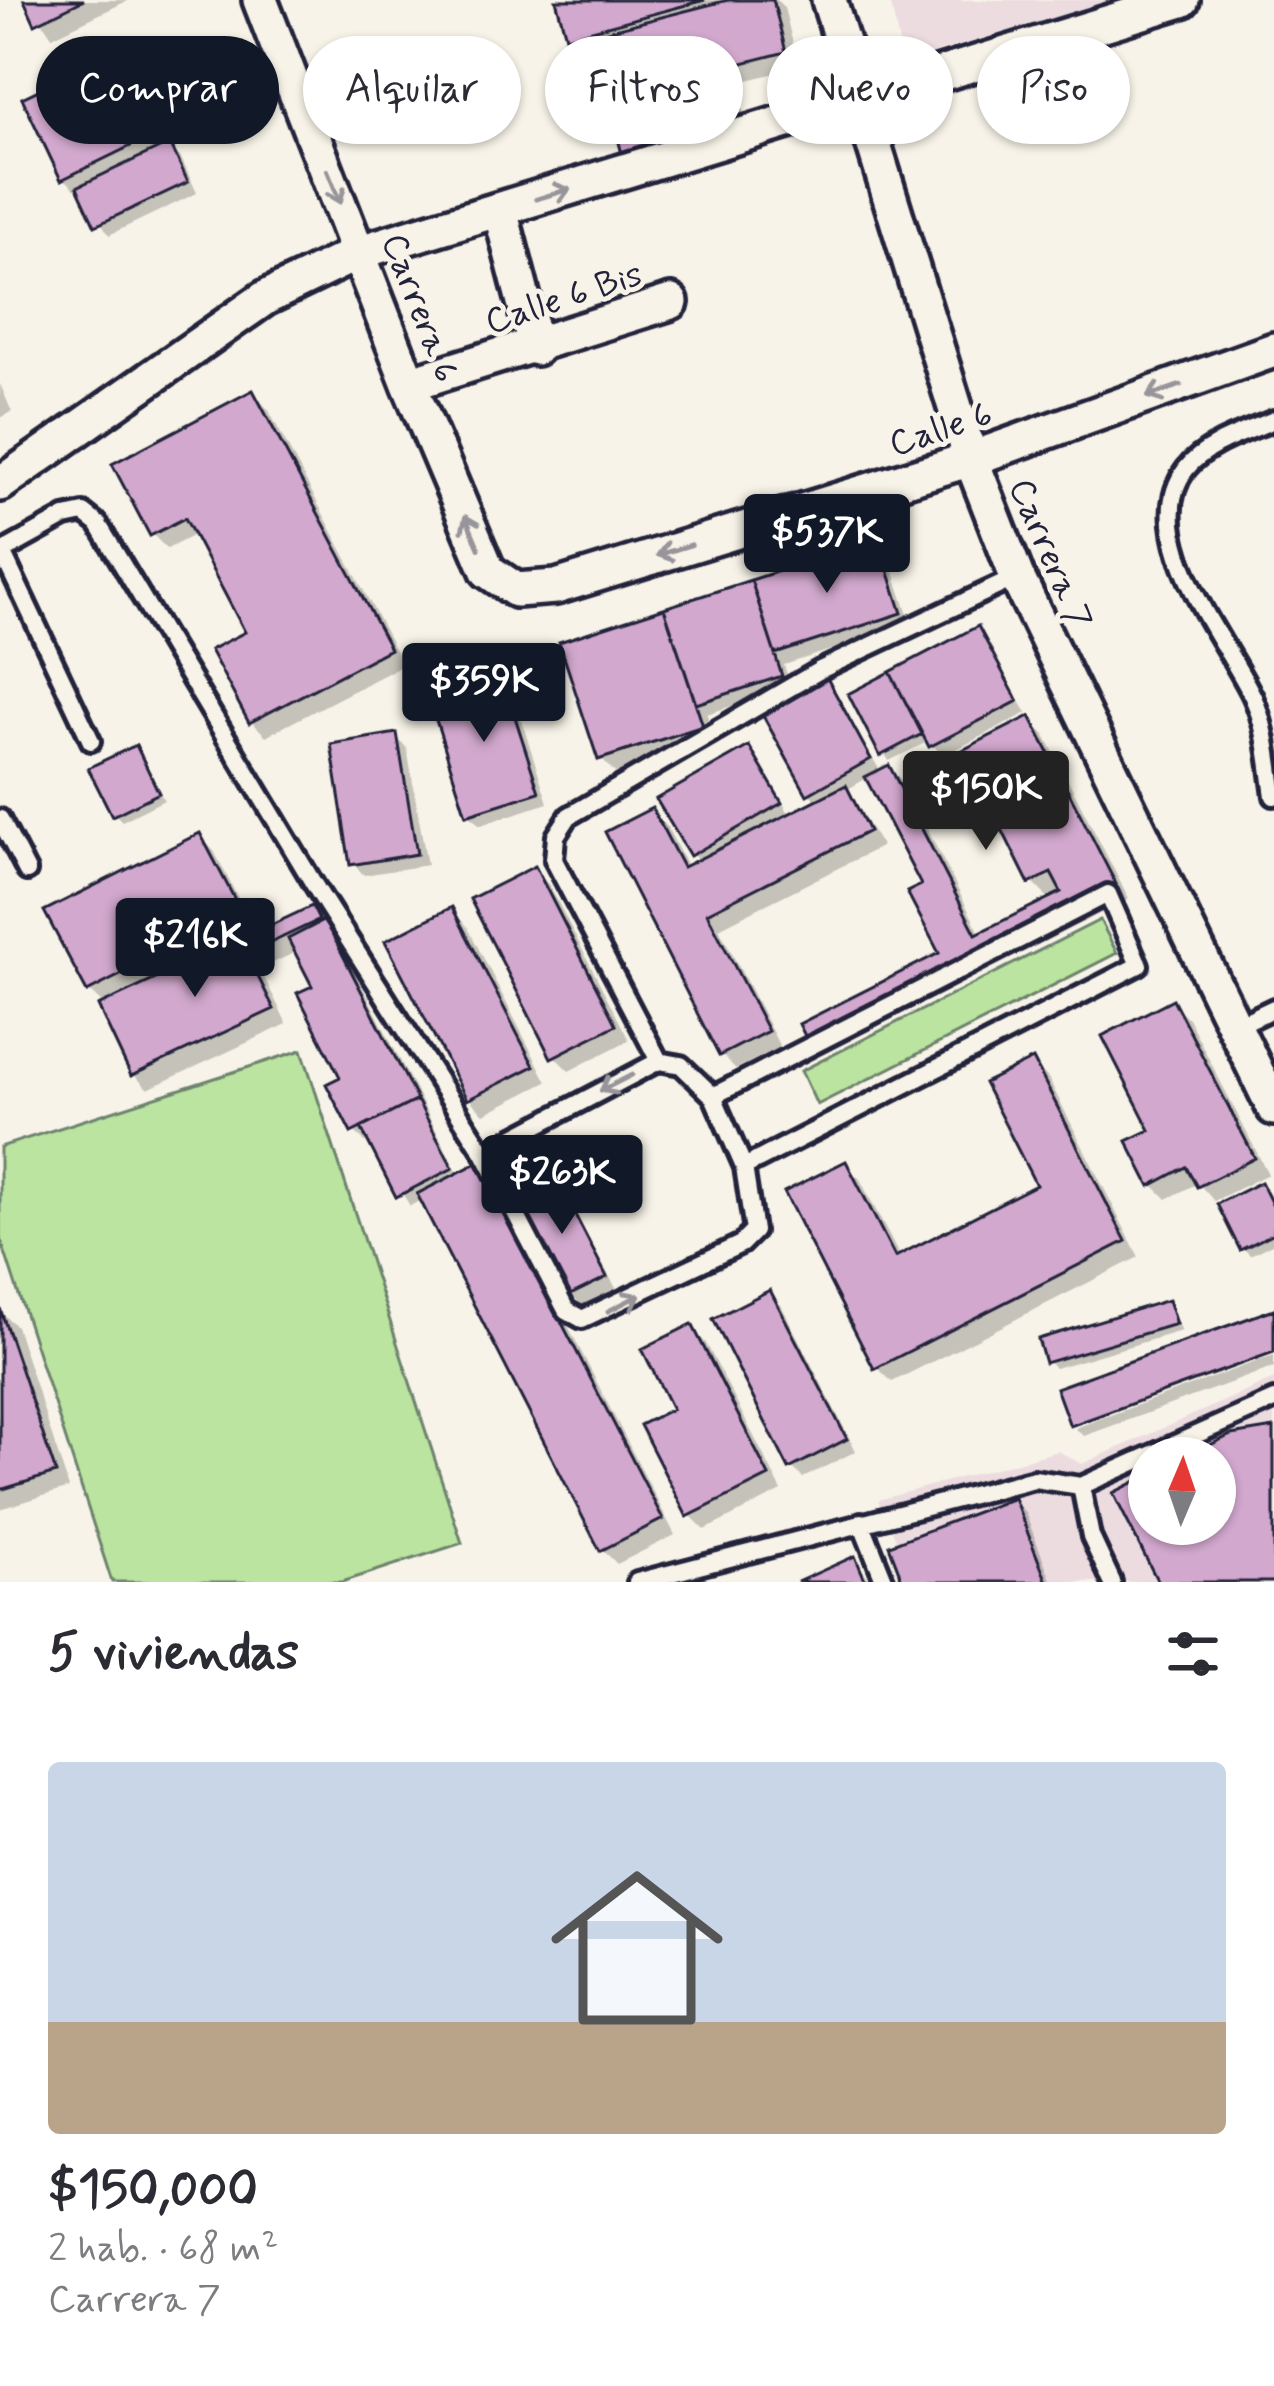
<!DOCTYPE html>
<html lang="es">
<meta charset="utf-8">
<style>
body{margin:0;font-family:Mynerve,sans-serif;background:#f7f7f7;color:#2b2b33;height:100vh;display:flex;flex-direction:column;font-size:45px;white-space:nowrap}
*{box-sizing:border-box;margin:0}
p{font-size:39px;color:#7c7c81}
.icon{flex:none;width:66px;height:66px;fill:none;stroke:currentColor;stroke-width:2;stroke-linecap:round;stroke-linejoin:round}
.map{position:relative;height:1582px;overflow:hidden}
.sheet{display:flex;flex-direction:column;background:#fff;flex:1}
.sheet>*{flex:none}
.top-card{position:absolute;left:36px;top:36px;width:1203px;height:108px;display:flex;gap:24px}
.needle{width:78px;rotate:2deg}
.controls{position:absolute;left:1128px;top:1437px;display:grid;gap:24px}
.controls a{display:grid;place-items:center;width:108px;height:108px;border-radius:50%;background:#fff;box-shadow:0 3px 9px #0004;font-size:60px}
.price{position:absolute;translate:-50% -102px;padding:0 27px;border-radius:12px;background:#111827;color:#fff;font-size:39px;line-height:78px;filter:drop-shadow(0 3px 6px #0008)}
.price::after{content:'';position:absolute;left:50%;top:72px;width:36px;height:27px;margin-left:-18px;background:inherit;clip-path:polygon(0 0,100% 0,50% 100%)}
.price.on{background:#222;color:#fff}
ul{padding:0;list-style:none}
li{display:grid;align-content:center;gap:24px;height:636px;padding:0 48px}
li span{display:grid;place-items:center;height:372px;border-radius:12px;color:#555}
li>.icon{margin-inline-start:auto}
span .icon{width:216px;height:216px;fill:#fffc;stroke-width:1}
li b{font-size:51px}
h2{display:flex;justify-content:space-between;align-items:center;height:144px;padding:0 48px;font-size:51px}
.tag{padding:0 42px;border-radius:54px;background:#fff;box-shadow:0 3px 9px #0004;font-size:42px;line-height:108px}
.tag.on{background:#111827;color:#fff}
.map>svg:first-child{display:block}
.built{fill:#ecdce0;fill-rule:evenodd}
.green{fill:#bae4a0;stroke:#6e836e;stroke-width:3}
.shadow{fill:#0003}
.building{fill:#d2a8ce;stroke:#22223b;stroke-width:3}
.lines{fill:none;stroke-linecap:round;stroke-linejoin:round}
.service-casing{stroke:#22223b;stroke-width:26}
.minor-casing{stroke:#22223b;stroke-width:42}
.service{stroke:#f7f3e8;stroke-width:16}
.minor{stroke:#f7f3e8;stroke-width:33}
.oneway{stroke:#97959a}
.labels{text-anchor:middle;stroke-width:10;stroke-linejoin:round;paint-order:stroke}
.street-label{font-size:36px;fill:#22223b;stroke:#f7f3e8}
</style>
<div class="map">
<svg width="1274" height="1582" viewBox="0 0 1274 1582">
<rect width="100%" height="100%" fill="#f7f3e8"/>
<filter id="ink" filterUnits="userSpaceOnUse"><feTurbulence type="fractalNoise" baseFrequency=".00833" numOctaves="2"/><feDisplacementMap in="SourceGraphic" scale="24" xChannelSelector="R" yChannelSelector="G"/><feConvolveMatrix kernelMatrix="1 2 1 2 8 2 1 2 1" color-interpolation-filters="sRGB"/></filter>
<g filter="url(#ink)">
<path class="built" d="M890,0H1112L903,62Z
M1274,1379V1582H915L878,1500L1058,1451L1082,1464ZM1149,1458H1215V1524H1149Z"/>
<path class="green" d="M1100,920L1117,953L817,1105L801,1071Z
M302,1050L462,1543L342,1582H112L0,1237V1147Z"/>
<path class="shadow" d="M28,0H129L52,37Z
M559,0H777L784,8L799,67L736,83L750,138L640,167L625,152L597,47L584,51L569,36Z
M113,58L124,69L164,149L170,147L181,158L197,193L109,235L80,187L75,189L64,178Z
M0,384L12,412L0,418Z
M253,394L268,409L403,665L266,736L251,721L249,634L196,534L167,549L152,534Z
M877,543L888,554L911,624L784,665L791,687L707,714L716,741L615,773L600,758L563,644Z
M978,630L1027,713L943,756L929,741L889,761L852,695Z
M501,679L512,691L548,803L480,825L469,814Z
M826,682L881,772L889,768L904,783L981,935L1050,900L1032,882L996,812L974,823L959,808L1030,720L1045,735L1129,899L824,1053L809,1038L943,954L925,887L869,777L846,790L882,846L719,928L780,1047L736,1069L721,1054L652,812L667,827L688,868L700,862L692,854L748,749L791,816L818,802L809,793Z
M396,737L407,748L427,865L364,875L353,864Z
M135,748L164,800L122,821L115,814Z
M199,836L214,851L254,929L224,944L226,949L312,909L336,935L459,1175L479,1166L494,1181L675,1535L617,1564L602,1549L423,1199L410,1206L370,1140L365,1142L354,1131L316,987L298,951L260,969L287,1024L148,1089L133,1074L105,1006L89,991Z
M534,870L549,885L629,1040L569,1071L554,1056Z
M452,911L467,926L547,1082L484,1114L469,1099Z
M1173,1003L1188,1018L1268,1174L1214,1201L1198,1183L1167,1199L1152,1184Z
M1033,1063L1048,1078L1139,1257L892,1382L877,1367L845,1164L860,1179L900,1257L1040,1186Z
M555,1181L616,1288L582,1305L570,1294Z
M1260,1186L1274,1206V1243L1250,1255L1243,1248Z
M769,1293L781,1305L856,1451L803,1478L792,1467Z
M1167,1304L1181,1331L1055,1368L1048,1361Z
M0,1311L16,1326L69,1488L0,1509Z
M691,1328L706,1343L782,1491L705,1530L690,1515L676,1410Z
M1274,1355V1367L1084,1436L1075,1428Z
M1014,1501L1025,1512L1052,1582H906Z
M854,1560L872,1582H804Z"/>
<path class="building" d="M24,0H84L35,24Z
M556,0H705L566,37Z
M728,0H773L786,52L723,68L737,124L622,154L591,35Z
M113,54L153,135L61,180L22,98Z
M170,143L188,182L95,226L77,187Z
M253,390L390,649L249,723L210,650L245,632L185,518L150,536L112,464Z
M878,539L902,613L775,654L751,580Z
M751,580L782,676L696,704L664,608Z
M664,608L703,726L598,760L559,642Z
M978,626L1018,701L929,747L890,672Z
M890,672L922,734L880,756L848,694Z
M502,676L539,792L466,815L429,698Z
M827,678L871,759L807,795L762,714Z
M1030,716L1116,884L807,1040L799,1024L939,953L907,892L921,885L865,777L889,765L976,934L1061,892L1051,873L1029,884L985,795L956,810L933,765Z
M397,733L417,854L350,865L331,744Z
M136,745L159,793L112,816L88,768Z
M749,746L782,803L690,856L656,799Z
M846,785L869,831L707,913L768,1031L719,1056L605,832L652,808L683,867Z
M200,833L242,913L87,992L44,911Z
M535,866L616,1025L551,1058L470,899Z
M312,906L319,920L247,954L274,1009L131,1076L98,1006Z
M452,907L534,1066L467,1100L385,941Z
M325,920L417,1100L351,1133L326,1084L340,1077L297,993L312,986L288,939Z
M1173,999L1255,1158L1197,1187L1186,1167L1150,1186L1127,1141L1150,1130L1102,1036Z
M1033,1059L1126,1241L874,1369L784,1192L846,1161L895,1257L1036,1185L984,1083Z
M417,1100L453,1168L396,1197L361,1128Z
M479,1162L663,1519L600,1551L417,1194Z
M556,1178L607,1277L568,1296L517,1197Z
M1261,1182L1274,1208V1233L1240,1250L1217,1204Z
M770,1290L847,1439L789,1469L713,1319Z
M1168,1300L1176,1324L1045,1363L1038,1339Z
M0,1308L56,1473L0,1490Z
M1274,1309V1352L1070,1426L1056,1388Z
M692,1324L769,1476L687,1517L640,1425L672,1409L642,1349Z
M1274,1428V1582H1158L1113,1493L1149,1475V1524H1215V1458H1183L1231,1435Z
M1014,1498L1047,1582H903L889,1545Z
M855,1556L866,1582H797Z"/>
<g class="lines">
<g class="service-casing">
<path id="service" d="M1274,420C1246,432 1205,444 1186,469C1137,534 1225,637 1253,697C1267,728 1269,763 1274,796
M2,552L91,741
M0,553L65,517L84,513L98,524L318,891L484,1153
M0,819L27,871
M1108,894L1139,965L744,1167L713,1096Z
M1234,1027L1274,1008
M659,1061L554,860L556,836L569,816L820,670L1017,577
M713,1096L681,1065L659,1061L484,1153L566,1310L582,1319L741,1244L754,1231L744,1167
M861,1522L885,1582
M637,1582L1034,1479L1081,1486
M1112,1582L1091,1537L1081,1486L1274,1400"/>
</g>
<g class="minor-casing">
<path id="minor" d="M260,0L409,384L488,571L516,590L556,587L971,459L1274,350
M829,0L971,459L1017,577L1274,1108
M500,210L536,348
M409,384L671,302
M0,484L265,298L360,252L1182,0"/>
</g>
<use href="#service" class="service"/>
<use href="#minor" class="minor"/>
</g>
<defs><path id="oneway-shaft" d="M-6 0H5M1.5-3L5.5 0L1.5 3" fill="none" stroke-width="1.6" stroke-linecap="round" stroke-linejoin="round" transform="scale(3)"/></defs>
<g class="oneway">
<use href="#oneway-shaft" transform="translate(334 187) rotate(68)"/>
<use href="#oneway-shaft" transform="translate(553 194) rotate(-17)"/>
<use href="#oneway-shaft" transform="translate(1164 391) rotate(161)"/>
<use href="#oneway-shaft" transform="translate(472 532) rotate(-113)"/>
<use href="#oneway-shaft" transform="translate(674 550) rotate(163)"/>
<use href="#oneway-shaft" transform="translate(616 1083) rotate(153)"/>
<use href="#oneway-shaft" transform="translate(624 1303) rotate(-27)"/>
</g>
</g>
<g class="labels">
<g class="street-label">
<text transform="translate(563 296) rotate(-18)" y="13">Calle 6 Bis</text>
<text transform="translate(422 307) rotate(69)" y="13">Carrera 6</text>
<text transform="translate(940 427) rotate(-18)" y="13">Calle 6</text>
<text transform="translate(1052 553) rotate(67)" y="13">Carrera 7</text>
</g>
</g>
</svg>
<div class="controls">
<a><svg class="needle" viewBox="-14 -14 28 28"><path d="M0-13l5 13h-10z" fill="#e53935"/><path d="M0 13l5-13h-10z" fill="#7c7c81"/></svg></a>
</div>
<b class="price" style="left:827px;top:596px">$537K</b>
<b class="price" style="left:484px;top:745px">$359K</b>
<b class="price on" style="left:986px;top:853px">$150K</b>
<b class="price" style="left:195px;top:1000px">$216K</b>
<b class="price" style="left:562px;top:1237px">$263K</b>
<div class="top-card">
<a class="tag on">Comprar</a>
<a class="tag">Alquilar</a>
<a class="tag">Filtros</a>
<a class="tag">Nuevo</a>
<a class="tag">Piso</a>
</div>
</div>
<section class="sheet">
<h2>5 viviendas<svg class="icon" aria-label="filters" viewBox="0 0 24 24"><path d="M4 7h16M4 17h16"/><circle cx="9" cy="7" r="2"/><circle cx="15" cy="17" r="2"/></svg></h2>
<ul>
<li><span style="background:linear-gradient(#c9d6e8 70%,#b9a48a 0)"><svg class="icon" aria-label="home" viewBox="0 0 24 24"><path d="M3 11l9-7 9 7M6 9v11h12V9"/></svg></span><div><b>$150,000</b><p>2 hab. · 68 m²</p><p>Carrera 7</p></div></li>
</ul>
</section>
